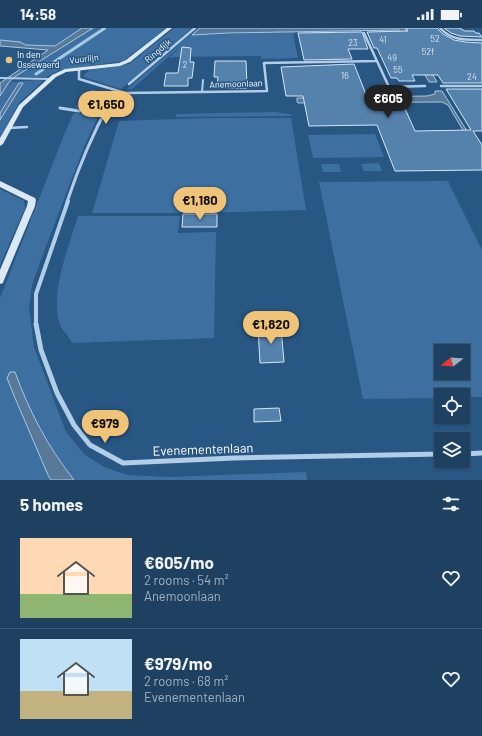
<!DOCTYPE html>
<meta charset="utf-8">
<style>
body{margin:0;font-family:Barlow,sans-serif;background:#264868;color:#f1f3f6;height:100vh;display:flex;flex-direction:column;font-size:15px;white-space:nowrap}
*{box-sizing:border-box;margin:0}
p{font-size:13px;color:#a1afbe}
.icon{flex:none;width:22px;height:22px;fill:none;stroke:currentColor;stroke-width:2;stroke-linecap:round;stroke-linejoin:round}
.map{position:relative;height:452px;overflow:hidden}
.details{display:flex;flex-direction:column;background:#1e4162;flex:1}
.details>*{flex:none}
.needle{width:26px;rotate:253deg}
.controls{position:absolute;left:434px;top:316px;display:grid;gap:8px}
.controls a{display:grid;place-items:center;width:36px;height:36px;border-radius:0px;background:#1e4162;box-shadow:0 1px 3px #0004,0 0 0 1px #3c5a77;font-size:20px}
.price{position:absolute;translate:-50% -34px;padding:0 9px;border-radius:14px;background:#efc378;color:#111;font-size:13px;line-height:26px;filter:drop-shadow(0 1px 2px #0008)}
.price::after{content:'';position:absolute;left:50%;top:24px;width:12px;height:9px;margin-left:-6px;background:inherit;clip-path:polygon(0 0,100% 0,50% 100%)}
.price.selected{background:#222;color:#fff}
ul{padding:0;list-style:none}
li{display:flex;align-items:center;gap:12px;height:100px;padding:0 20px}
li+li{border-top:1px solid #3c5a77}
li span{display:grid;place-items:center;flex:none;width:112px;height:80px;border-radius:0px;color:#555}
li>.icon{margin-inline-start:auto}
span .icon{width:48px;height:48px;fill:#fffc;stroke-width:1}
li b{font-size:17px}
h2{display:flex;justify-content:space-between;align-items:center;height:48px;padding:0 20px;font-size:17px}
.status{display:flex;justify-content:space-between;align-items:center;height:28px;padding:0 20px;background:#1e4162;direction:ltr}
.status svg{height:11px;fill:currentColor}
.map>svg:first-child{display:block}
.green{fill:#3d70a0;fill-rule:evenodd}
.water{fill:#597998;stroke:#a6c9e7}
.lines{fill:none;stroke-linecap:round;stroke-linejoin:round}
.stream{stroke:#a6c9e7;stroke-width:3}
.building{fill:#5482ad;stroke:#d5e6f6}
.lane-far1{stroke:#b1cde7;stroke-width:2}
.lane{stroke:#b1cde7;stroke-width:2.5}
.street-far3{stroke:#b1cde7;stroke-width:2.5}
.street-far2{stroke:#b1cde7;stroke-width:3}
.street-far1{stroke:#b1cde7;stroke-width:4}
.street{stroke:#b1cde7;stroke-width:5}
.secondary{fill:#dbe9f6;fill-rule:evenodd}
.poi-dot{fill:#efc378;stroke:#285783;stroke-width:1.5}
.labels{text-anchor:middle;stroke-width:3;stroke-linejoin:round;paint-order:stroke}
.number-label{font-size:9px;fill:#d4e0ea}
.far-street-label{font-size:9px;fill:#fff;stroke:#285783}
.far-poi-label{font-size:9px;fill:#fff;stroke:#285783;text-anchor:start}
.near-street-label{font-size:13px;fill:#fff;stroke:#285783}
</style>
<div class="status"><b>14:58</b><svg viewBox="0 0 49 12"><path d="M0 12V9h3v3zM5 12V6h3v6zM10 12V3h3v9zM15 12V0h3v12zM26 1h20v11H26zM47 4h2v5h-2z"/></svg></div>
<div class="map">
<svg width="482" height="452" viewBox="0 0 482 452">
<rect width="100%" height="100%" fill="#285783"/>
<path class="green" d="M0,0H82L55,18L26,17L19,14L0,12Z
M93,0H167L123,33L61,42L53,45L46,49H15Z
M174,0H192L121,61L84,49V47L90,42L129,36Z
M198,0H200L192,7L295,4V5L293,6L298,30L261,31V28H258L175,29L169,30L184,15L132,61H127Z
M39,52L43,53L19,75L0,109V92L23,55H19L0,85V68L9,54Z
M92,61L110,67L102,82L79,81L75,79Z
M274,84L289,86L294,88L176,89V86Z
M74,85L99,86L84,119L42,229L32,257L29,280L34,319L66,404L84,426L104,439L127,447L168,449L306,444L307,452H74L62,436L32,388L14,344H10L8,350L15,370L51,452H0V270L68,97Z
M206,90H291L306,182L199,185H92L119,93Z
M375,106L384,129L313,130L308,107Z
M379,135L382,143H364L361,136Z
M321,136H339L341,144H323Z
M448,153L482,222V369H463V367H441V370L363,371L319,154ZM441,323H463V345H441Z
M0,161L24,173L25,180L0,237Z
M78,188H180L178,205L216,204L214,310L72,315C69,309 63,303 60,297C49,266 69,218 78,188Z"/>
<path class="water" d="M82,0H93L16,48L9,54L0,68V55L48,22L0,18V12L20,14L26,17L55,18Z
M200,0H405L437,54H429L399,2L229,5L192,7Z
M19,55H23L0,92V85Z
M435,63H442L482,127V134L448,77L442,74L298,75L297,74V70L427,68L435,66Z
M10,344H15C29,383 48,419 74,452H51L48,447L15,370L7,350Z"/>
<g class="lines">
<path class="stream" d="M36,46L105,0"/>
</g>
<path class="building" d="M406,0H437L443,6L454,12L465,14L482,15V55H443L438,47H412L415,53H399L397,50H391L377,20H374L367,4L408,3Z
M444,0H459L465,3H474L476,5H479L482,9L460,8L451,5Z
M358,4H362L368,21H348L352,31L304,32L298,5Z
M182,19L191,20L190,34H194L192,50H188V58H164L166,45H178Z
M215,33H246L247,60H228V58H217L218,49H214Z
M354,36L369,74H402L415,103L471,102L446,61H482V103H473L482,117V142L395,143L377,97L309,98L303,68H286L281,39Z
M183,186H217V199H182Z
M258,300H281L284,334L260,335Z
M279,380L281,393L254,394V381Z"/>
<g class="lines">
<path class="lane-far1" d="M0,50L50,51
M202,64L203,52"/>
<path class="lane" d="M8,100L27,99"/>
<path class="street-far3" d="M440,0C452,13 466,12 482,12
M364,5L389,59L425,58
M79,42V51L125,65L267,63L264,35L376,33
M129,56L195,0
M441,58H482
M109,77L113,70L120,65"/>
<path class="street-far2" d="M60,80L79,83
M84,83L92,84
M67,174C79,138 91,109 109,76"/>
<path class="street-far1" d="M36,297V266L68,173"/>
<path class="street" d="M36,296L41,322L57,365L74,397L90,417L123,435L234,430L441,426
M463,426L482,425"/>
<path class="secondary" d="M167,0H172L130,34L120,38L66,44L56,49L23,79L3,116L0,118V110L19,77L52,47L65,41L119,35L126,32Z
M0,153L35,170L36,172L35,178L4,252L3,255L0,256V242L27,178L28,173L0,159Z"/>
</g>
<circle class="poi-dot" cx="9" cy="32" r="4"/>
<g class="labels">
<g class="number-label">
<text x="435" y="14">52</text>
<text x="383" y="15">41</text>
<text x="353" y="18">23</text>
<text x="428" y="27">52f</text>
<text x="392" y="33">49</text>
<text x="185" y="40">2</text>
<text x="398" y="45">55</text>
<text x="345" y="51">16</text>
<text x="472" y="52">24</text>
</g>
<g class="far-street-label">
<text transform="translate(158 23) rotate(-41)" y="3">Ringdijk</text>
<text transform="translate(84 31) rotate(-7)" y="3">Vuurlijn</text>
<text transform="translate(236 56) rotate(-2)" y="3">Anemoonlaan</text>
</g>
<g class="far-poi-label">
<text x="17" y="30">In den<tspan x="17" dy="10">Ossewaerd</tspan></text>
</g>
<g class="near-street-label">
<text transform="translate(203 421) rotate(-2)" y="5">Evenementenlaan</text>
</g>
</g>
</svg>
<div class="controls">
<a><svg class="needle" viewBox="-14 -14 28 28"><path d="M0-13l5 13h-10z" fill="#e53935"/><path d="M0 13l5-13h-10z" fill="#a1afbe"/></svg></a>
<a><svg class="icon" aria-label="locate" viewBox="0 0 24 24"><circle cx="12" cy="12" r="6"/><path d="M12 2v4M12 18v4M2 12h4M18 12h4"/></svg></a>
<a><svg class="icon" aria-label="layers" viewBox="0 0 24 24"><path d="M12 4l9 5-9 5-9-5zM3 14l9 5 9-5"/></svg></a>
</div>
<b class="price selected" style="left:388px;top:91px">€605</b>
<b class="price" style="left:106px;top:97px">€1,650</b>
<b class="price" style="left:200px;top:193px">€1,180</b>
<b class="price" style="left:271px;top:317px">€1,820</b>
<b class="price" style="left:105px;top:416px">€979</b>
</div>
<section class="details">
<h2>5 homes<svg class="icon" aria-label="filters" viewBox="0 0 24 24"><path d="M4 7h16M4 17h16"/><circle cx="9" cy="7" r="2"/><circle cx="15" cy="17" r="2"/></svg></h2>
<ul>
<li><span style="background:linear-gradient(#ffd9b3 70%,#8fb573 0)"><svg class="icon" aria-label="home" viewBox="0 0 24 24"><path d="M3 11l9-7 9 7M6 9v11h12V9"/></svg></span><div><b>€605/mo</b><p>2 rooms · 54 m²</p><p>Anemoonlaan</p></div><svg class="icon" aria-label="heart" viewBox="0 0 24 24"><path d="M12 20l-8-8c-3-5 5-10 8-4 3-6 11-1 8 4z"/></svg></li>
<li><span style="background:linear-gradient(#bfe0f5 65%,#c2b280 0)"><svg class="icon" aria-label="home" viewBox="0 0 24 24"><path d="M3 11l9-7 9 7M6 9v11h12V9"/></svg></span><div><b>€979/mo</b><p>2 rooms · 68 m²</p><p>Evenementenlaan</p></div><svg class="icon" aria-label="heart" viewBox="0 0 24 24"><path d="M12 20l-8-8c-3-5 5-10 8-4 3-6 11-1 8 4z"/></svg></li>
</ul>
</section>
